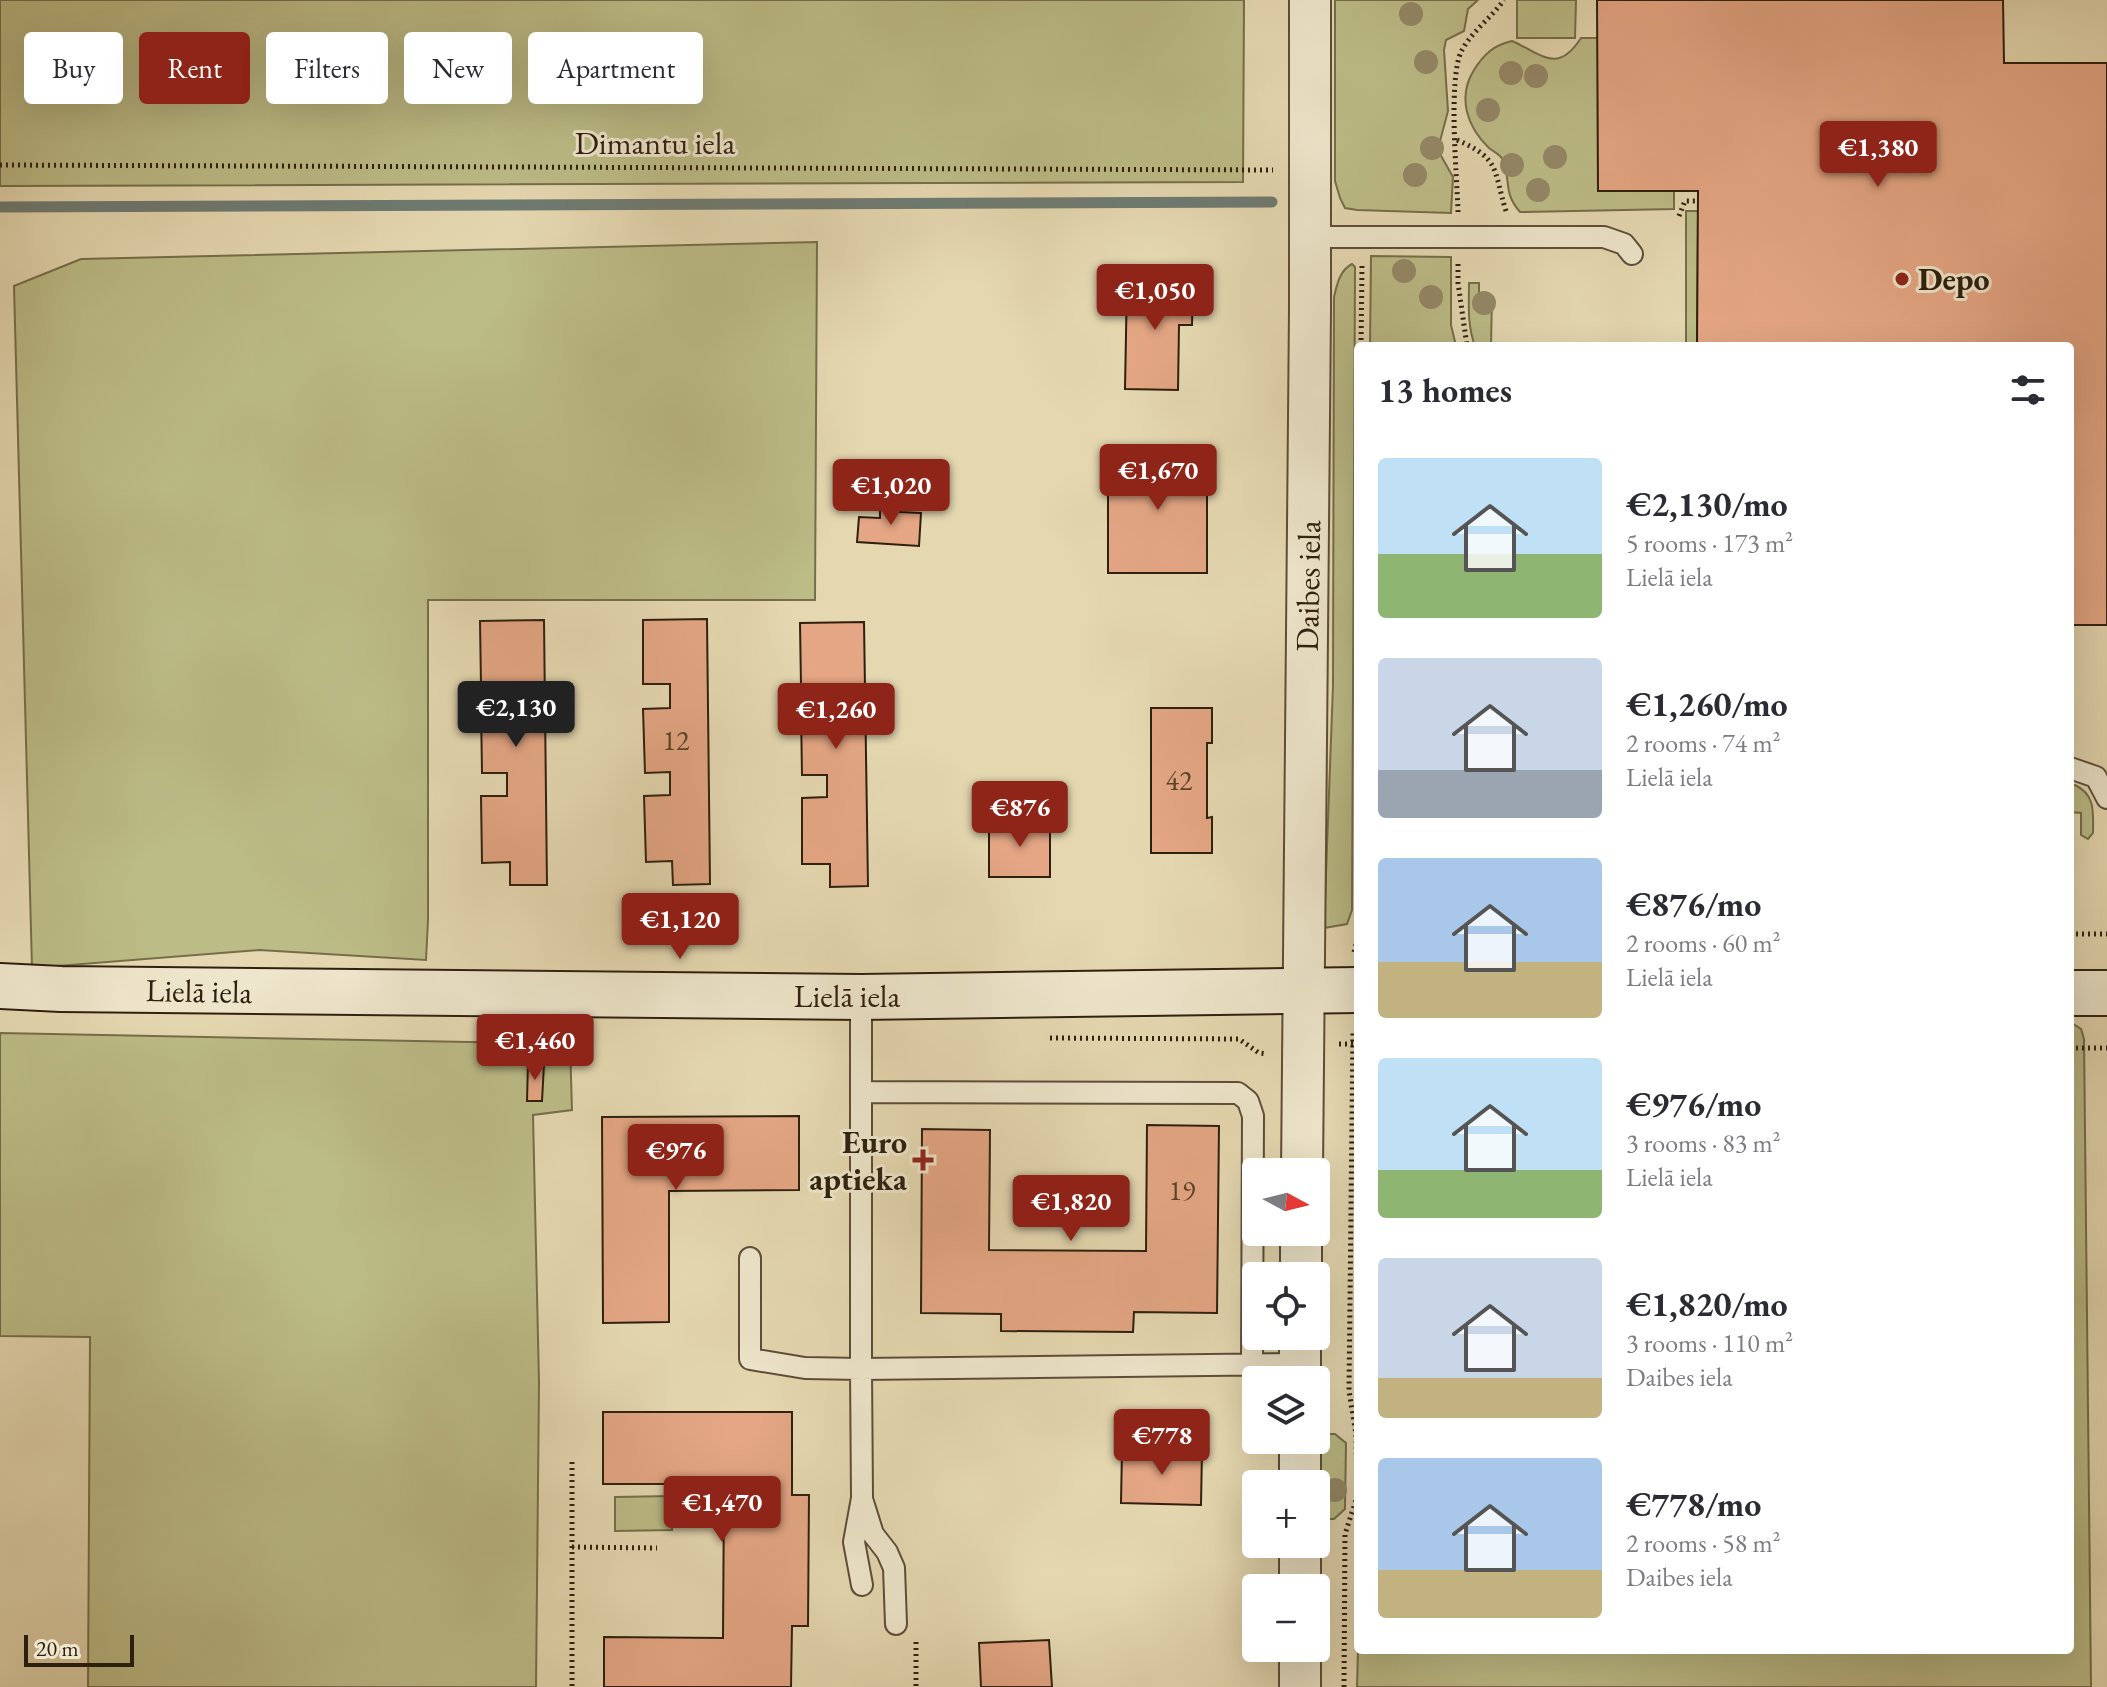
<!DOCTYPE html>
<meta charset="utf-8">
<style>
body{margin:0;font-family:"EB Garamond",serif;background:#f7f7f7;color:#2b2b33;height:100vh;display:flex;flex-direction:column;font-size:30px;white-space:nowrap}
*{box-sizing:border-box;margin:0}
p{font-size:26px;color:#7c7c81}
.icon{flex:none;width:44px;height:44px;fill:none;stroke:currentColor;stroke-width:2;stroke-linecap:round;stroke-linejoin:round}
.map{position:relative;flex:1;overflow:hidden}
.panel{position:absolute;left:1354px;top:342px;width:720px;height:1312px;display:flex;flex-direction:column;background:#fff;border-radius:8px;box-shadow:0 8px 32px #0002}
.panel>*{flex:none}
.hud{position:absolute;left:24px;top:32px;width:760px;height:72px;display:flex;gap:16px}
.needle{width:52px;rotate:97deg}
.controls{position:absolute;left:1242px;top:1158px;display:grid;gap:16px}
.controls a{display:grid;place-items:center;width:88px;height:88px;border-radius:8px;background:#fff;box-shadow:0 8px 32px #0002;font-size:40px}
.scale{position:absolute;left:24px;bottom:20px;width:110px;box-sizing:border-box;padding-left:8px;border:4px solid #2e200f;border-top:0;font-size:22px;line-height:28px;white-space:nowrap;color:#2e200f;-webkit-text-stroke:6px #eee6cc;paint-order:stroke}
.price{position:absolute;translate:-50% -68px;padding:0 18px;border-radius:8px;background:#8f2418;color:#fff;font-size:26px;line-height:52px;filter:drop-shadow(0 2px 4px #0008)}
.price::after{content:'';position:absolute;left:50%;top:48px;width:24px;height:18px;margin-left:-12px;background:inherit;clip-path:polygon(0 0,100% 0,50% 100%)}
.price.current{background:#222;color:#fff}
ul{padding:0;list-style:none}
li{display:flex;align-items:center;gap:24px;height:200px;padding:0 24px}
li span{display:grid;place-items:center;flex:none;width:224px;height:160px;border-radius:8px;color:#555}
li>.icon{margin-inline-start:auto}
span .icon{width:96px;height:96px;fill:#fffc;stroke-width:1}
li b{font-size:34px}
h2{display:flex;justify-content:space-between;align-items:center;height:96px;padding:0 24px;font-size:34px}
.tag{padding:0 28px;border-radius:8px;background:#fff;box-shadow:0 8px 32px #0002;font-size:28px;line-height:72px}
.tag.current{background:#8f2418;color:#fff}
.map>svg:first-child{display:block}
.green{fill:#bcbc87;stroke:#756e4b;stroke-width:2}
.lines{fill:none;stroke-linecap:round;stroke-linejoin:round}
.stream{stroke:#6e7b73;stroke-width:11}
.building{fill:#e4a684;stroke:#2e200f;stroke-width:2}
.lane-casing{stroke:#5c4e38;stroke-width:24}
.street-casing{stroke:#5c4e38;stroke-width:44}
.secondary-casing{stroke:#2e200f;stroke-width:48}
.path{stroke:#2e200f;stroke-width:5;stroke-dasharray:2 4;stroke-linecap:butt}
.lane{stroke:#eee6cc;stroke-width:20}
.street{stroke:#eee6cc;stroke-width:40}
.secondary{stroke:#eee6cc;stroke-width:44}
.tree{fill:#948868}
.poi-dot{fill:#8f2418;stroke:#eee6cc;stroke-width:3}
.labels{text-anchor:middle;stroke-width:6;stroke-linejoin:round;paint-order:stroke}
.number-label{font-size:28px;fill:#5c422c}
.street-label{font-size:32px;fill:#2e200f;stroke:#eee6cc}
.poi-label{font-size:32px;font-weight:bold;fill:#2e200f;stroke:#eee6cc;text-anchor:start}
</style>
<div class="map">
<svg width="2107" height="1687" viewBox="0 0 2107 1687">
<rect width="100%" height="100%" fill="#e5d8b1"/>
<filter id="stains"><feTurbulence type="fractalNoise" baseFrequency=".0025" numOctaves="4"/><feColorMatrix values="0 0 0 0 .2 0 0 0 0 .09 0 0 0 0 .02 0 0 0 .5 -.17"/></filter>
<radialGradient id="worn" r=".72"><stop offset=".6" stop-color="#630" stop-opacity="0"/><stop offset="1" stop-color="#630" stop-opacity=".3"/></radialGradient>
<path class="green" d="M0,0H1244L1243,182L0,186Z
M1335,0H1478L1468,9L1464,31L1446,40L1444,50L1448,111L1439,145L1440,154L1453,177L1451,213L1357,210L1345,208L1340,198L1335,181Z
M1517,0H1576L1575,38H1517Z
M1581,38H1598V191H1674V209L1520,212C1503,193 1511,181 1503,160C1500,154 1494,152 1489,148C1467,127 1457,97 1474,70C1484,54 1494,45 1512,41C1542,54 1557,75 1581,38Z
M1686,211H1698L1697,346H1686Z
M817,242L815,600H428V920L426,960L259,950L32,968L14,286L81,259Z
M1371,256L1451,257V325L1456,346H1370Z
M1352,264L1355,267L1352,910L1347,924L1324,928L1333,686L1334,297C1337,284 1340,270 1352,264Z
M1469,283H1479V298H1492L1491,346H1475C1467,325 1469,304 1469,283Z
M2075,785C2096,795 2093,813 2093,833L2088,839L2081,835V813L2070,812V786Z
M2070,1022L2081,1029L2084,1039L2091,1687H1357L1358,1650H2070Z
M0,1033L570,1044L572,1110L533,1115L539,1383L536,1687H88L90,1337L0,1336Z
M1316,1434H1335L1346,1443L1345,1509L1334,1519H1317Z
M672,1496V1530L615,1531V1497Z"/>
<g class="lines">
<path class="stream" d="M0,207L1272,202"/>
</g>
<path class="building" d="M1597,0H2003L2004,63H2107V625H2070V346H1697L1698,191H1598Z
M1127,280L1193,282L1192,325H1179L1178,390L1125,389Z
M1108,451H1207V573H1108Z
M880,504L900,505V512L921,513L919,546L857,542L859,517L880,518Z
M707,619L710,884L673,885L672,861L646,862L644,796L670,795V772L645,773L643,709L670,708V684H643V620Z
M544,620L547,885H510V862L482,863L481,796H507V773H482L481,709H507V685H481L480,621Z
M864,622L868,886L830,887V864H802V798L827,797V775H802L801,711L827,710V686L801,687L800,623Z
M1151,708H1212V743H1207V818L1212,817V853H1151Z
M1050,821V877H989V822Z
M528,1063L544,1064L542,1101H527Z
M799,1116V1190L669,1191V1322L603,1323L602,1117Z
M1147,1125L1219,1126L1217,1313L1134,1312L1133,1332L1001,1331V1314L921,1313L922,1129L990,1130L989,1250L1146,1251Z
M603,1412H792V1495H809L808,1626H792L791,1687H604V1637L723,1638L724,1484H603Z
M1122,1449L1202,1451L1201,1505L1121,1503Z
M1049,1640L1052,1687H981L979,1643Z"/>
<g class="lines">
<g class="lane-casing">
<path id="lane" d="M1311,237H1604L1624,244L1632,254
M2070,768L2096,777L2107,798
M861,997V1369L1300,1364
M861,1092L1238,1093L1248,1101L1253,1116L1252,1365
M750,1258V1359L805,1368L861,1369L862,1498L854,1542L862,1585
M863,1502L873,1534L887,1552L894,1568L896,1624"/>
</g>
<g class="street-casing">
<path id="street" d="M1302,1172L1310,310V0
M1301,1276V1232
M1300,1380V1336
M1300,1484V1440
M1300,1588V1544
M1300,1687V1648"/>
</g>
<g class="secondary-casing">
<path id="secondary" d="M0,986L61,989L861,997L1358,990
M2070,993H2107"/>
</g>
<path class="path" d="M1457,140C1501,159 1493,170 1506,211
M0,165L1273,170
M1458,212C1457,176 1448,81 1461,52C1471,32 1491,18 1504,0
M1679,216L1685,201H1698
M1458,264V283L1467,346
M1361,346L1362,266
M2070,934H2107
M1357,936L1358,820
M1354,952L1358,936
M1050,1038L1239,1039L1259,1053L1267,1054
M1339,1044H1358
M2070,1048H2107
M572,1462V1687
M572,1547L657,1548
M916,1642V1687
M1344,1687L1345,1534L1357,1497L1356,1434L1349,1391L1353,1030"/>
<use href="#lane" class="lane"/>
<use href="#street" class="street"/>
<use href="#secondary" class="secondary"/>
</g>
<g class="tree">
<circle cx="1411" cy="14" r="12"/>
<circle cx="1426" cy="62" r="12"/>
<circle cx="1511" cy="73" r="12"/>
<circle cx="1536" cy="76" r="12"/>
<circle cx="1488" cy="110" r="12"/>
<circle cx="1432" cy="148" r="12"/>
<circle cx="1555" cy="157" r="12"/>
<circle cx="1512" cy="165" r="12"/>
<circle cx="1415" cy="175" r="12"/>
<circle cx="1538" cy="190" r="12"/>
<circle cx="1404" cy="271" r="12"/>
<circle cx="1431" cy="297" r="12"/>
<circle cx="1484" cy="303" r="12"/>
<circle cx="1335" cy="1490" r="12"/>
</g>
<g class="poi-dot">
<circle cx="1902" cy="279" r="8"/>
<path d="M919 1148h8v8h8v8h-8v8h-8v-8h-8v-8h8z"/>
</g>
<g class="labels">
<g class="number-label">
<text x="676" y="750">12</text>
<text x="1179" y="790">42</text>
<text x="1182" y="1200">19</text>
</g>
<g class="street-label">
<text x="655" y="154">Dimantu iela</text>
<text transform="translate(1308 586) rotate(-89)" y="11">Daibes iela</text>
<text transform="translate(199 991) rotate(1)" y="11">Lielā iela</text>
<text x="847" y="1007">Lielā iela</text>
</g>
<g class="poi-label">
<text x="1918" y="290">Depo</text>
<text x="907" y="1153" text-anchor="end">Euro<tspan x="907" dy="37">aptieka</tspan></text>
</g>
</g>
<rect width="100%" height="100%" filter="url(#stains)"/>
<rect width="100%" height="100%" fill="url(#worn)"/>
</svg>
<div class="controls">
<a><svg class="needle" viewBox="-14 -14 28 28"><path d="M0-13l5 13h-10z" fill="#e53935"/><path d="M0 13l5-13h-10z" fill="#7c7c81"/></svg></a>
<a><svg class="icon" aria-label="locate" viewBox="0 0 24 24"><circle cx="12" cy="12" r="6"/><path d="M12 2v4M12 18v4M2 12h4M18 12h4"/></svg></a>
<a><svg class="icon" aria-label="layers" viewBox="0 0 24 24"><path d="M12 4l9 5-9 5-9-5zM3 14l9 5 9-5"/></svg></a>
<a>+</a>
<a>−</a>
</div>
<div class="scale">20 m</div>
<b class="price" style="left:1878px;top:189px">€1,380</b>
<b class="price" style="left:1155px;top:332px">€1,050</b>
<b class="price" style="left:1158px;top:512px">€1,670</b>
<b class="price" style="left:891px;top:527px">€1,020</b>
<b class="price current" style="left:516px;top:749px">€2,130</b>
<b class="price" style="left:836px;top:751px">€1,260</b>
<b class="price" style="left:1020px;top:849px">€876</b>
<b class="price" style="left:680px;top:961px">€1,120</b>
<b class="price" style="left:535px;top:1082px">€1,460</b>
<b class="price" style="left:676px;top:1192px">€976</b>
<b class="price" style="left:1071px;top:1243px">€1,820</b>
<b class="price" style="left:1162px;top:1477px">€778</b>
<b class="price" style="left:722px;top:1544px">€1,470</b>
<div class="hud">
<a class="tag">Buy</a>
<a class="tag current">Rent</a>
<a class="tag">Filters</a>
<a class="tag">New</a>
<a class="tag">Apartment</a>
</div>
<section class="panel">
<h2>13 homes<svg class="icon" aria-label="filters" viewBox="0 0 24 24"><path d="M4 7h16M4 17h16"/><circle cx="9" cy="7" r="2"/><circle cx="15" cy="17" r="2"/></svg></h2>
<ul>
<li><span style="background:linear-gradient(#bfe0f5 60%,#8fb573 0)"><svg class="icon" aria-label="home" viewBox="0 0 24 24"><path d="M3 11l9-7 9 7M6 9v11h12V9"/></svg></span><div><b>€2,130/mo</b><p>5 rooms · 173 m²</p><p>Lielā iela</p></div></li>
<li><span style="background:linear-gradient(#c9d6e8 70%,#9aa5b1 0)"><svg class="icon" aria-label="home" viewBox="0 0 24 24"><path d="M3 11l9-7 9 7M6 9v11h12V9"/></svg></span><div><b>€1,260/mo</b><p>2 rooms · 74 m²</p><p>Lielā iela</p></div></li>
<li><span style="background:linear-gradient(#a9c7e8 65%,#c2b280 0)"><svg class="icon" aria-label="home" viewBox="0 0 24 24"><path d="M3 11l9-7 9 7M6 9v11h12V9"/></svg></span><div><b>€876/mo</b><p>2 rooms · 60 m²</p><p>Lielā iela</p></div></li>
<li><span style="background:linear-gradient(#bfe0f5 70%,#8fb573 0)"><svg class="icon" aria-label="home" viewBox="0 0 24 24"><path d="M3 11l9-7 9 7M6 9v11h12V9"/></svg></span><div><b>€976/mo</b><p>3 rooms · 83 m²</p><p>Lielā iela</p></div></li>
<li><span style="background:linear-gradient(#c9d6e8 75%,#c2b280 0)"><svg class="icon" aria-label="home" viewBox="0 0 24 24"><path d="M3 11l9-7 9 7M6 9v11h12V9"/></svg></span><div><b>€1,820/mo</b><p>3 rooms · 110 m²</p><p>Daibes iela</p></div></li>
<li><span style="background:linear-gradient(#a9c7e8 70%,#c2b280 0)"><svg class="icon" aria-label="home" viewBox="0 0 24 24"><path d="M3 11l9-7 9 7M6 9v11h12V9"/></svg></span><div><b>€778/mo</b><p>2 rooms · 58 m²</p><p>Daibes iela</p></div></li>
</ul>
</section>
</div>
